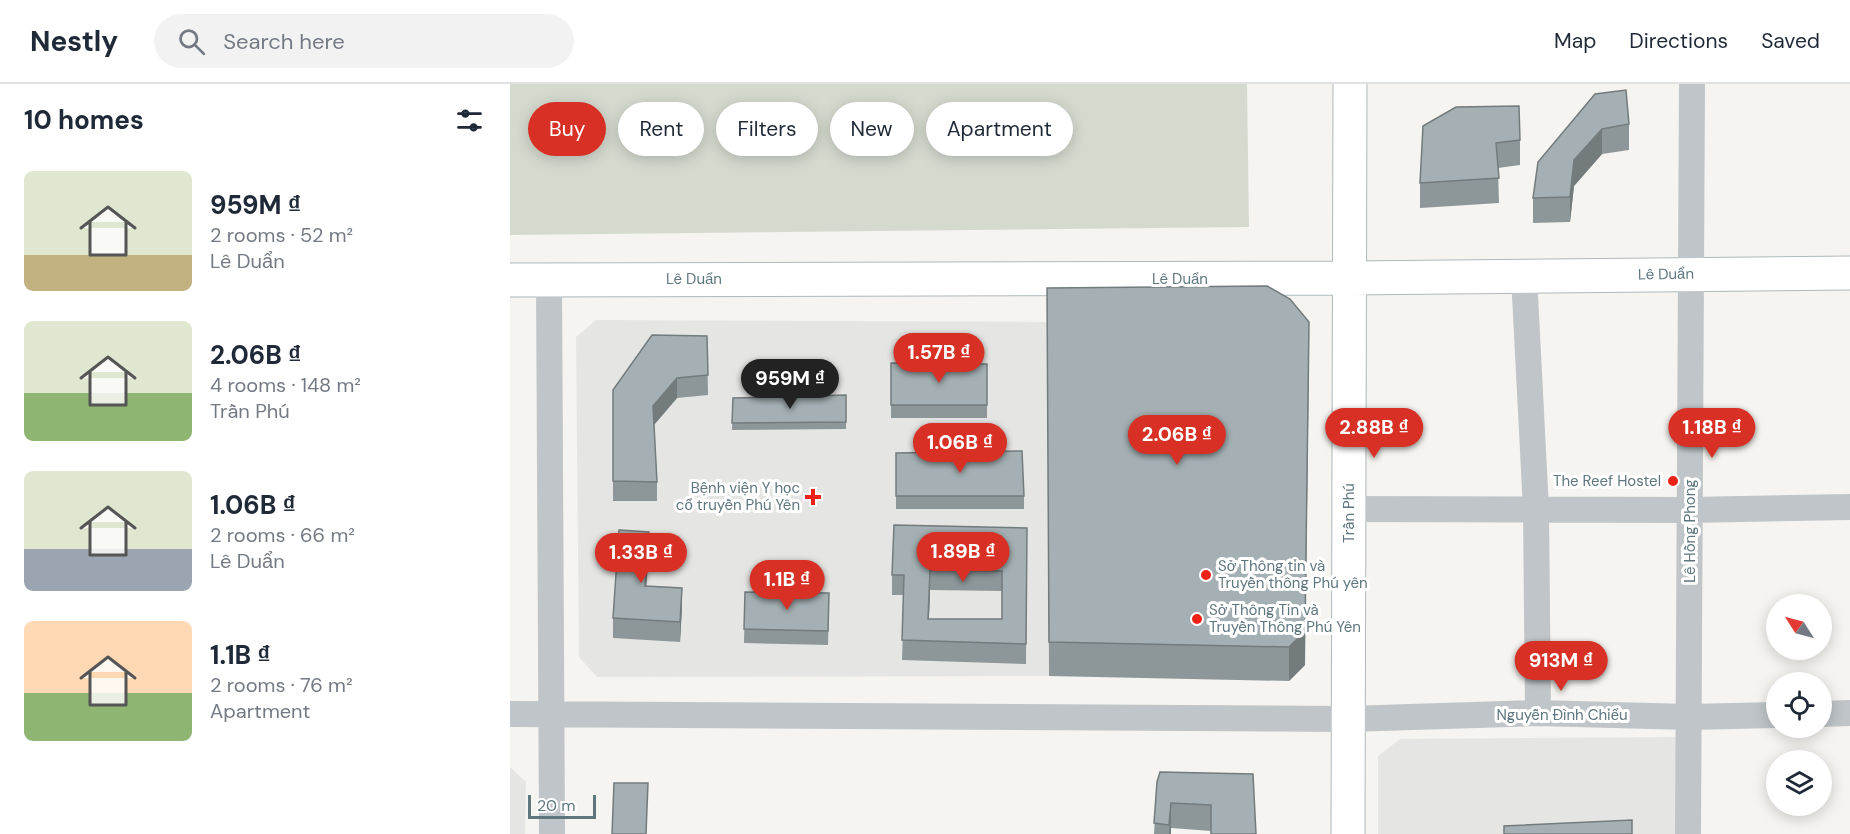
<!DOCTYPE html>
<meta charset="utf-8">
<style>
body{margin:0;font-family:"DM Sans",sans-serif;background:#f2f2f3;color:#1f2937;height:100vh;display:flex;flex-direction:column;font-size:22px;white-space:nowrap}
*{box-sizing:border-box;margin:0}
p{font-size:20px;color:#747a83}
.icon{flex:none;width:33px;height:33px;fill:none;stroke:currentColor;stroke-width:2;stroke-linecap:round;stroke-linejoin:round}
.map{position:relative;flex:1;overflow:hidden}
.side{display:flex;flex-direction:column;background:#fff;width:510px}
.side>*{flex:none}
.guide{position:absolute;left:18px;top:18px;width:570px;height:54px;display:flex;gap:12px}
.needle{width:39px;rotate:306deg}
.tools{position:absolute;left:1256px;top:510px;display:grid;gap:12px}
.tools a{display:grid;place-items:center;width:66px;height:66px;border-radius:50%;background:#fff;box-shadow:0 3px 15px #0003;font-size:30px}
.scale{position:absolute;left:18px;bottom:15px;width:68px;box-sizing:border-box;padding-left:6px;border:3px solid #5e767e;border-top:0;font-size:16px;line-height:21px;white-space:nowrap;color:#5e767e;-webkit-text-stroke:4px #fff;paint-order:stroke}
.price{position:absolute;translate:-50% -51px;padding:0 14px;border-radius:21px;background:#d93025;color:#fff;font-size:20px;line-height:39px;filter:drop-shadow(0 2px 3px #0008)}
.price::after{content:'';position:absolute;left:50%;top:36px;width:18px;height:14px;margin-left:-9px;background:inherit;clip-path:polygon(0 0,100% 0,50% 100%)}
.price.active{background:#222;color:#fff}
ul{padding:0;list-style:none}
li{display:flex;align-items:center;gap:18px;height:150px;padding:0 24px}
li span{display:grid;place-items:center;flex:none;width:168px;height:120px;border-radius:9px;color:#555}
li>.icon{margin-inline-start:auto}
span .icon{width:72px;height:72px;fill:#fffc;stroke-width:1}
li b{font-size:26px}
h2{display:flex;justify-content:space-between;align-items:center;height:72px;padding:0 24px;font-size:26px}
.tag{padding:0 21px;border-radius:27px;background:#fff;box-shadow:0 3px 15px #0003;font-size:21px;line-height:54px}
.tag.active{background:#d93025;color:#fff}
header{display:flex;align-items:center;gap:36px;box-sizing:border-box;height:84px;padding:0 30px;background:#fff;border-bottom:2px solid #e0e1e3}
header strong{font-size:28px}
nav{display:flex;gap:33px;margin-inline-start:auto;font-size:21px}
.search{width:420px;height:54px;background:#f2f2f3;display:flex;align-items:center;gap:15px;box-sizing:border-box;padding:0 21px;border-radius:33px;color:#747a83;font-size:22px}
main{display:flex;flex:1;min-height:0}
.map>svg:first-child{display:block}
.built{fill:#e5e6e4}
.green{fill:#d5dacf}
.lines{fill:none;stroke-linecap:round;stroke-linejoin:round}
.secondary-casing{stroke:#afb8bb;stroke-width:35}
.street{stroke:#bfc5c8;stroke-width:26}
.secondary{stroke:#fff;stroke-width:33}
.wall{fill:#8d979a;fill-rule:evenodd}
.shaded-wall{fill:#737b7d}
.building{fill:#a4b0b3;stroke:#737b7d;stroke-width:1.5;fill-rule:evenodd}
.poi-dot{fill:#ee2117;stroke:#fff;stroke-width:2}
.labels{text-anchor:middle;stroke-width:6;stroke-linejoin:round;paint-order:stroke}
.street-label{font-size:15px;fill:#5e767e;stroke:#fff}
.poi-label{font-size:15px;fill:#5e767e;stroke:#fff;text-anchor:end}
</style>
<header>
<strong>Nestly</strong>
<div class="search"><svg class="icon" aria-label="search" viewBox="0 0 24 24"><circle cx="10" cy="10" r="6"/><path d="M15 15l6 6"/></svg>Search here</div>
<nav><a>Map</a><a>Directions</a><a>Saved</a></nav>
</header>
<main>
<section class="side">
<h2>10 homes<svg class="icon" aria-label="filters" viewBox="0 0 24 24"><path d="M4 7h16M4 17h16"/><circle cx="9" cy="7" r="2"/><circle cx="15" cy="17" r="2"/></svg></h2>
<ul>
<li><span style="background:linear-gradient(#dfe7d0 70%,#c2b280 0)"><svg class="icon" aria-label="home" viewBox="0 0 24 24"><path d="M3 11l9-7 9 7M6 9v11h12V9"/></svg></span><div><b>959M ₫</b><p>2 rooms · 52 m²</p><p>Lê Duẩn</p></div></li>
<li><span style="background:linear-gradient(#dfe7d0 60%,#8fb573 0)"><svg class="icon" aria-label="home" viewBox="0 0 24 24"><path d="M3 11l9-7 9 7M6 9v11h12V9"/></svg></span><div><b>2.06B ₫</b><p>4 rooms · 148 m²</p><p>Trần Phú</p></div></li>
<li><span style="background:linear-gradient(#dfe7d0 65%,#9aa5b1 0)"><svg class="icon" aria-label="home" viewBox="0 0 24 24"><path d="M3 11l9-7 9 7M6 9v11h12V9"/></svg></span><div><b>1.06B ₫</b><p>2 rooms · 66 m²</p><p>Lê Duẩn</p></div></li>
<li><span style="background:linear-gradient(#ffd9b3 60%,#8fb573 0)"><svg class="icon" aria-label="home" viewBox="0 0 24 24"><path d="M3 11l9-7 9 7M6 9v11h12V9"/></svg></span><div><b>1.1B ₫</b><p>2 rooms · 76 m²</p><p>Apartment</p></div></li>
</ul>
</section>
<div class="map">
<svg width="1340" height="750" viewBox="0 0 1340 750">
<rect width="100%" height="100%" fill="#f5f4f0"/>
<path class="built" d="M86,236L537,238L539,592L87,593L69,573L66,253Z
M1172,653L1171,750H868V672L890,655Z
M0,683L16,698L15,750H0Z"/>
<path class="green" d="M0,0H737L739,143L0,151Z"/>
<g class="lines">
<g class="secondary-casing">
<path id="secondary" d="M0,196L839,194L1340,189
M838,750L840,0"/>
</g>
<path class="street" d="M1014,192L1026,425L1028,629
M39,196L42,750
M839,425L1180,426L1340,423
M0,630L838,635L1028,629L1179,633L1266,631
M1311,630L1340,629
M1178,750L1182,0"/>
<use href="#secondary" class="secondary"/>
</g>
<path class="wall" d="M1085,10L1119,40V66L1092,70L1064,102L1060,138L1023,139V114Z
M946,23L1010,56V81L988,84L989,119L910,124V99Z
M537,204L795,581L779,597L539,592Z
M197,252L198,311L167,314L144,341L147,398V417H103V306Z
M381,279L477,280V334H381Z
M336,311V345L222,346L223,314Z
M386,369L514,412V425H386Z
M517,444L516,580L392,576L394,511H382V491ZM420,506L492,507V535H419Z
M139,468L136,502L172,524L170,558L103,554V534Z
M235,508L319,523L318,561L234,559Z
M743,690L701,747L661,744V750H644L647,698Z"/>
<path class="shaded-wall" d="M1092,45V70L1064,102L1060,138V113L1064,76Z
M799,272L795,581L779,597V563Z
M167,294V314L143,342V322Z
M139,448V468L135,521V502Z
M420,486V506L418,555V535Z
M172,504V524L170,558V538Z
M661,719V750H659Z"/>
<path class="building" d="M1116,6L1119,40L1092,45L1064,76L1060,113L1023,114L1028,78L1085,10Z
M1009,22L1010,56L986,59L989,94L910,99L913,42L946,23Z
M757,202L780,215L799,238L795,547L779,563L539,558L537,204Z
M142,251L197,252L198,291L167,294L143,322L147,398L103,397V306Z
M381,279L477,280V321H381Z
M336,311V338L222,339L223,314Z
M512,367L514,412H386V369Z
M384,441L517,444L516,560L392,556L394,491H382ZM420,486L492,487V535H418Z
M109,446L139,448L135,502L172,504L170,538L103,534Z
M235,508L319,509L318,547L234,545Z
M650,688L743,690L746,750H701V721L661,719L659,741L644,739L647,698Z
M104,699H138L136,750H102Z
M1122,736V750H994V742Z"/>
<g class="poi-dot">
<circle cx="1163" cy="397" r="6"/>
<path d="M300 404h6v6h6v6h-6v6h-6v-6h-6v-6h6z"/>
<circle cx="696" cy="491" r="6"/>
<circle cx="687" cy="535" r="6"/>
</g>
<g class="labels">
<g class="street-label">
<text transform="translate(1156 190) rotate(-1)" y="5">Lê Duẩn</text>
<text x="184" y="200">Lê Duẩn</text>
<text x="670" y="200">Lê Duẩn</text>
<text transform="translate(839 429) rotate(-90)" y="5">Trần Phú</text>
<text transform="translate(1180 447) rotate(-90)" y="5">Lê Hồng Phong</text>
<text x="1052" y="636">Nguyễn Đình Chiểu</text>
</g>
<g class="poi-label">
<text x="1151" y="402">The Reef Hostel</text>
<text x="290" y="409">Bệnh viện Y học<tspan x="290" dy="17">cổ truyền Phú Yên</tspan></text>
<text x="708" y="487" text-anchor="start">Sở Thông tin và<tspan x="708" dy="17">Truyền thông Phú yên</tspan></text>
<text x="699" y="531" text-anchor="start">Sở Thông Tin và<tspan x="699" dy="17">Truyền Thông Phú Yên</tspan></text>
</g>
</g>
</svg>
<div class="tools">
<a><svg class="needle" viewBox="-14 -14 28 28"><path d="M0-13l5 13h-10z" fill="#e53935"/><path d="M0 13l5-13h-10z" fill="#747a83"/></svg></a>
<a><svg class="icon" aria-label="locate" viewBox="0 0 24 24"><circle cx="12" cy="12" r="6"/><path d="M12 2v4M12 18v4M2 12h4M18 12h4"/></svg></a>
<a><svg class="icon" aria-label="layers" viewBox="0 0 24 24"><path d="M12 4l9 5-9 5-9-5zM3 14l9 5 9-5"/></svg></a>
</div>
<div class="scale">20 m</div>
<b class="price" style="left:429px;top:300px">1.57B ₫</b>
<b class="price active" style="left:280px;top:326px">959M ₫</b>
<b class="price" style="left:864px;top:375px">2.88B ₫</b>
<b class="price" style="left:1202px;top:375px">1.18B ₫</b>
<b class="price" style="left:667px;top:382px">2.06B ₫</b>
<b class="price" style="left:450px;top:390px">1.06B ₫</b>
<b class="price" style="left:453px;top:499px">1.89B ₫</b>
<b class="price" style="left:131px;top:500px">1.33B ₫</b>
<b class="price" style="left:277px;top:527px">1.1B ₫</b>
<b class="price" style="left:1051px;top:608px">913M ₫</b>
<div class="guide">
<a class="tag active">Buy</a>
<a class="tag">Rent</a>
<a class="tag">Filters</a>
<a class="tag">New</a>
<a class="tag">Apartment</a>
</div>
</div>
</main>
